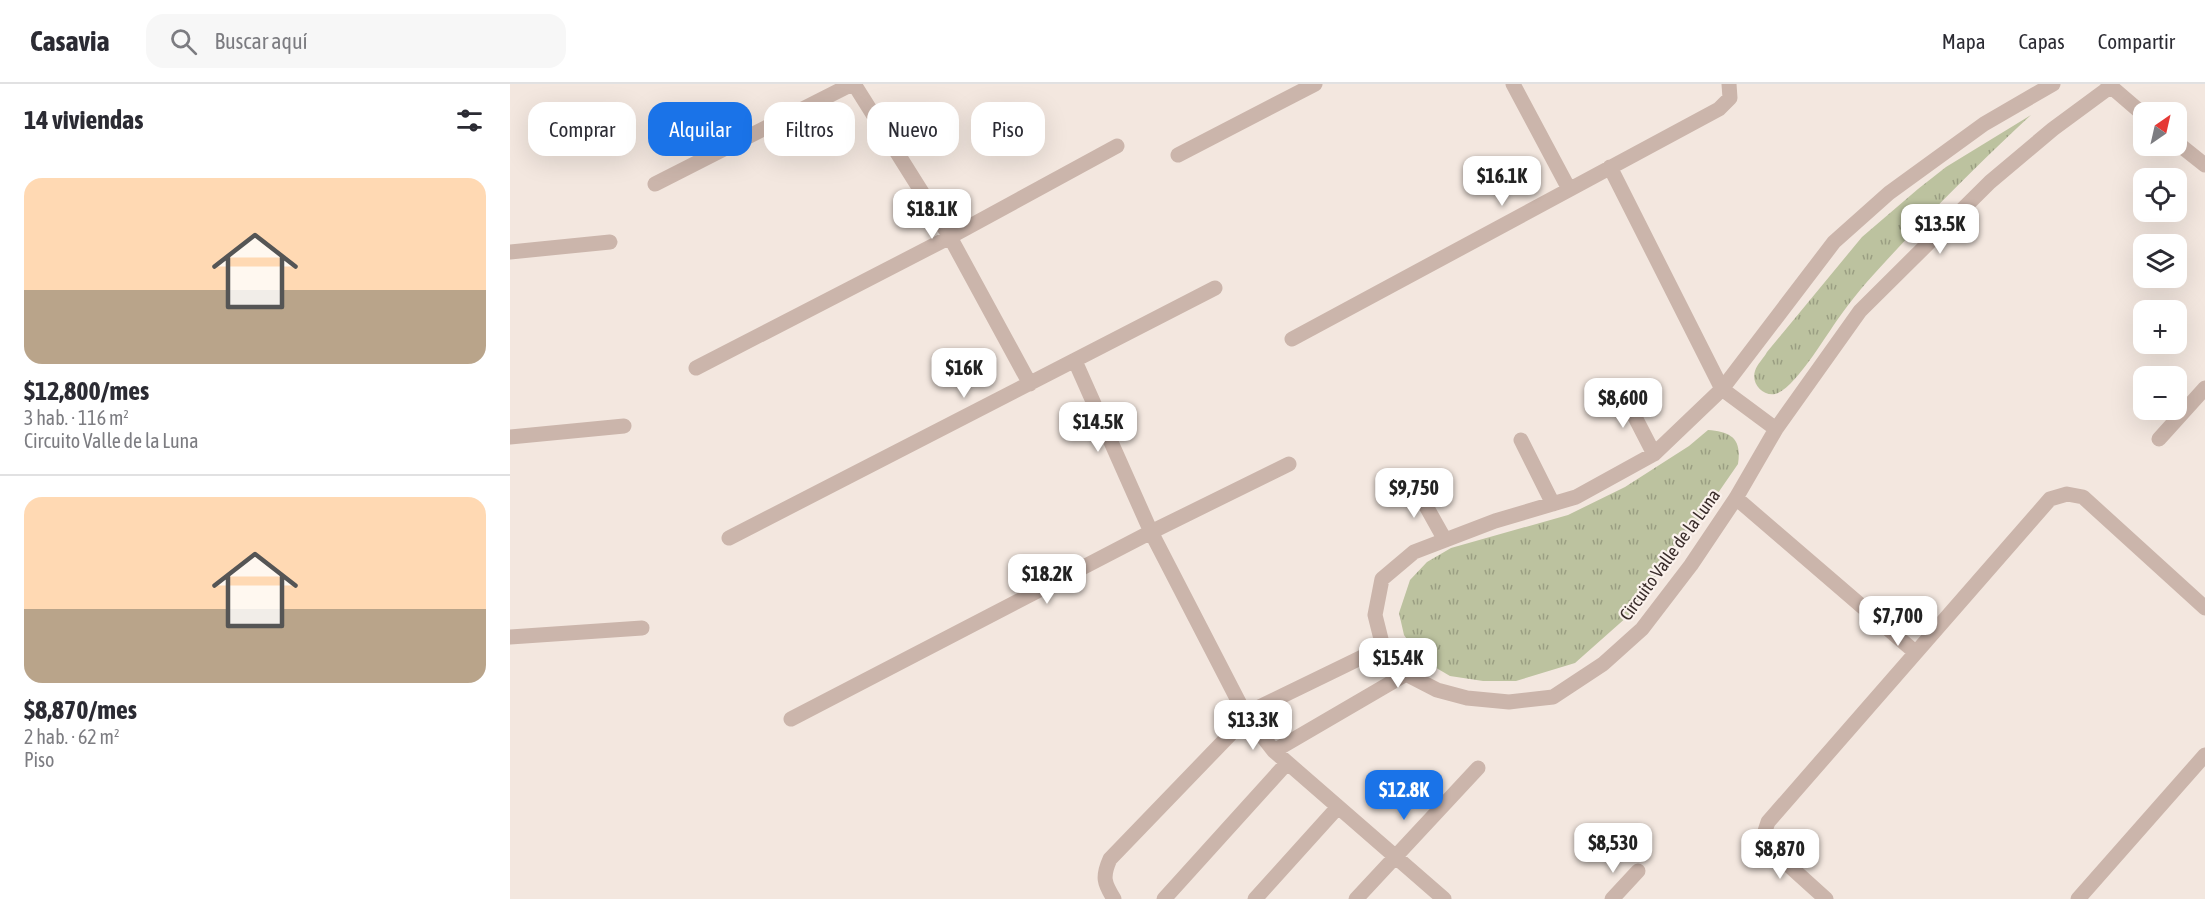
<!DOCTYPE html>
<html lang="es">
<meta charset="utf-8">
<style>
body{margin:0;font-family:"Asap Condensed",sans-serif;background:#f7f7f7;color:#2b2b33;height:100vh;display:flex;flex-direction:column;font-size:22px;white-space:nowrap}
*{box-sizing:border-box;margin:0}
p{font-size:20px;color:#7c7c81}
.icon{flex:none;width:33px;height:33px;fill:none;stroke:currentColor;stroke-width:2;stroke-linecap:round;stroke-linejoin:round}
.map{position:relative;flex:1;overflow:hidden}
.side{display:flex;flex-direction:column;background:#fff;width:510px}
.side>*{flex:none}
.top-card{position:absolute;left:18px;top:18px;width:570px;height:54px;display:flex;gap:12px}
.needle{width:39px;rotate:34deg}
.buttons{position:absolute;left:1623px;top:18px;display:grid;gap:12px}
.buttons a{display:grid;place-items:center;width:54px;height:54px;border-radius:12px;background:#fff;box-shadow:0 6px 24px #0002;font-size:30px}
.price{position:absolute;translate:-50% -51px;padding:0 14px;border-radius:12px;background:#fff;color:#222;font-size:20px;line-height:39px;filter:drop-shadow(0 2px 3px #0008)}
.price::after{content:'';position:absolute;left:50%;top:36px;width:18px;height:14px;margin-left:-9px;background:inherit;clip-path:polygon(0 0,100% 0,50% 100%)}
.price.active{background:#1a73e8;color:#fff}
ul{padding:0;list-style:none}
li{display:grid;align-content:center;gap:12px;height:318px;padding:0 24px}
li+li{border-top:2px solid #e1e1e2}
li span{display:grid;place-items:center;height:186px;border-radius:18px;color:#555}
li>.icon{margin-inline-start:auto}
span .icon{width:108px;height:108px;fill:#fffc;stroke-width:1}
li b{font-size:26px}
h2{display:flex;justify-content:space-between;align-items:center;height:72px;padding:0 24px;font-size:26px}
.chip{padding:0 21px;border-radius:18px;background:#fff;box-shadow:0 6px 24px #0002;font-size:21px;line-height:54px}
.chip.active{background:#1a73e8;color:#fff}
header{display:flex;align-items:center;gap:36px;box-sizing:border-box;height:84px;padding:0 30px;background:#fff;border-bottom:2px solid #e1e1e2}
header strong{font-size:28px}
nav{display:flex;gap:33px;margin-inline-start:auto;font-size:21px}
.search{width:420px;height:54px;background:#f7f7f7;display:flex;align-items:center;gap:15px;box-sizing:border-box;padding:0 21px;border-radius:18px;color:#7c7c81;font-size:22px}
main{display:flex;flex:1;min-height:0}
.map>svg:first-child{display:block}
.park{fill:url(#park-tufts)}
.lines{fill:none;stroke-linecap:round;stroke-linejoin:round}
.minor{stroke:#cbb5ab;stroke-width:15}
.labels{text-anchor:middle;stroke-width:4.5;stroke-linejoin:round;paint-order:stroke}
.street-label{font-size:18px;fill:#392c2a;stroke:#faf1ec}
</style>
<header>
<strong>Casavia</strong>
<div class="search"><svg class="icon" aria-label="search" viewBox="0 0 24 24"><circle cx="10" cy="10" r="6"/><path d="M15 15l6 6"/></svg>Buscar aquí</div>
<nav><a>Mapa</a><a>Capas</a><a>Compartir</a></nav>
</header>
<main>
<section class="side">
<h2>14 viviendas<svg class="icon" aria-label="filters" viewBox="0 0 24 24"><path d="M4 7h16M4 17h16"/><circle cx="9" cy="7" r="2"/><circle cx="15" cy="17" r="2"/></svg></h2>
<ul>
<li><span style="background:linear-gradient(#ffd9b3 60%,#b9a48a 0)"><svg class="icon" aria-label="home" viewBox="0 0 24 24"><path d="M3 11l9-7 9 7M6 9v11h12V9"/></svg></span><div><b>$12,800/mes</b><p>3 hab. · 116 m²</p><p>Circuito Valle de la Luna</p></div></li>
<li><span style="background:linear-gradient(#ffd9b3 60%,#b9a48a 0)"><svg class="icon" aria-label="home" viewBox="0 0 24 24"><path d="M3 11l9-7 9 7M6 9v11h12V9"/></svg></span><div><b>$8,870/mes</b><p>2 hab. · 62 m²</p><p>Piso</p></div></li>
</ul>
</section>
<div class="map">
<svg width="1695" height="815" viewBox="0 0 1695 815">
<defs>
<pattern id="park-tufts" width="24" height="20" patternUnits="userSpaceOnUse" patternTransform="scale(1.5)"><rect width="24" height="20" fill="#bcc29f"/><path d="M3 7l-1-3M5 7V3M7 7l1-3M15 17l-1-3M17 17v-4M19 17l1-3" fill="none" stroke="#9a9e82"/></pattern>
</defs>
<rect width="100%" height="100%" fill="#f3e7df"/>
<path class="park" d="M1521,31C1480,69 1440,108 1402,149C1378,175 1354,199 1333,228C1319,246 1285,306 1265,310C1252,312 1241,299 1245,287C1247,280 1254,274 1257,268L1352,153L1408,105L1436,83Z
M1198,346C1221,348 1232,354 1228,380L1190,435L1142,498L1118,532L1065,579L1006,597H973L940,592L911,575L894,551L889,529L900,496L917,478L941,464L1058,431L1115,403L1179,362Z"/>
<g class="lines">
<path class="minor" d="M344,0L440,153L520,300
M1003,0L1059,105
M1543,0L1474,40L1379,109L1324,158L1212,305L1144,370L1066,413L985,437L904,468L872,495L865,531L873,563L896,590L927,606L957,614L999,618L1043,613L1093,580L1132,545L1181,481L1226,414L1266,345L1350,227L1480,98L1543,45L1600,3L1601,0
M1598,0L1634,31
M1666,58L1695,81
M668,71L805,0
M1100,83L1212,305L1266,345
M145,100L342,0
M0,168L100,158
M782,255L1209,25L1220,14L1219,0
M565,277L641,448L735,630L764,667L934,815
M186,284L440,153L607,62
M1111,306L1144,370
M0,353L114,342
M1649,355L1695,304
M1011,356L1043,420
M902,397L935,456
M1226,414L1405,568
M219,454L705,204
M0,553L132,544
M735,630L873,563
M281,635L641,448L779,380
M764,667L896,590
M604,815C594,799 592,793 600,775L737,633
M654,815L777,679
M745,815L828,723
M846,815L968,684
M1102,815L1128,787
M1316,815L1264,768L1253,753L1258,738L1540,415L1557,410L1573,413L1695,524
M1568,815L1695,671"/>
</g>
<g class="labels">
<g class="street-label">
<text transform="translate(1160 471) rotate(-54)" y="6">Circuito Valle de la Luna</text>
</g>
</g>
</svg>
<div class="buttons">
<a><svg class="needle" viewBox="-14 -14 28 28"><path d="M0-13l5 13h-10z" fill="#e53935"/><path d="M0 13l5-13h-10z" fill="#7c7c81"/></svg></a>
<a><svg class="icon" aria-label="locate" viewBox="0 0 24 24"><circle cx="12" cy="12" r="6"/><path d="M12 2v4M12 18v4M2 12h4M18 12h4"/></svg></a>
<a><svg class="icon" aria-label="layers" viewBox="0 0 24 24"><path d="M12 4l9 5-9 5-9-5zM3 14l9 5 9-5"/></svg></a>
<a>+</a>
<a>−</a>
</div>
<b class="price" style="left:992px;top:123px">$16.1K</b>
<b class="price" style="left:422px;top:156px">$18.1K</b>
<b class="price" style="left:1430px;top:171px">$13.5K</b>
<b class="price" style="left:454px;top:315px">$16K</b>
<b class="price" style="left:1113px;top:345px">$8,600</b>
<b class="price" style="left:588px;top:369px">$14.5K</b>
<b class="price" style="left:904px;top:435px">$9,750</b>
<b class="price" style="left:537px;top:521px">$18.2K</b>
<b class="price" style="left:1388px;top:563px">$7,700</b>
<b class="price" style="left:888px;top:605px">$15.4K</b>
<b class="price" style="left:743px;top:667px">$13.3K</b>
<b class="price active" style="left:894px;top:737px">$12.8K</b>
<b class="price" style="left:1103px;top:790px">$8,530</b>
<b class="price" style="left:1270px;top:796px">$8,870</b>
<div class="top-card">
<a class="chip">Comprar</a>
<a class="chip active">Alquilar</a>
<a class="chip">Filtros</a>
<a class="chip">Nuevo</a>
<a class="chip">Piso</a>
</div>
</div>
</main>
